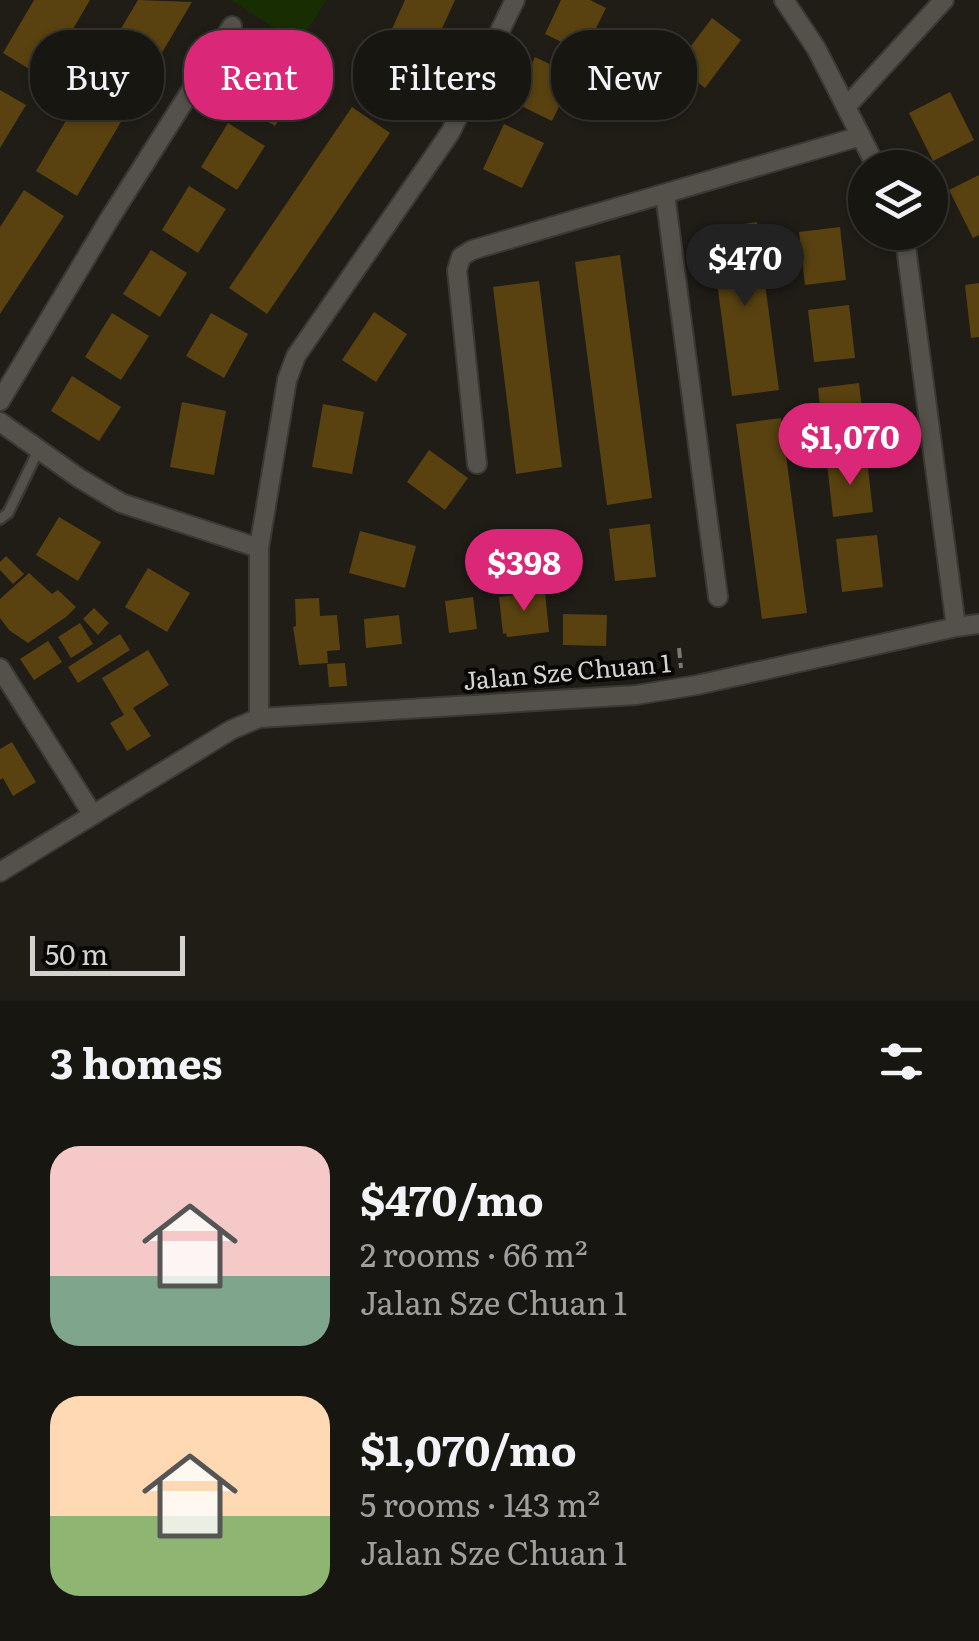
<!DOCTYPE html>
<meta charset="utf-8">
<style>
body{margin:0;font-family:Literata,serif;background:#211f1a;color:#f1f3f6;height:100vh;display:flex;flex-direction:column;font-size:38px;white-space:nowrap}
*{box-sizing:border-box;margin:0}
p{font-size:32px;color:#9f9f9f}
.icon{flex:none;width:55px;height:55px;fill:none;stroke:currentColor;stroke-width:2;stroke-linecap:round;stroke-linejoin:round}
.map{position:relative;height:1001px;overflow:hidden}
.panel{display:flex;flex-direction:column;background:#181611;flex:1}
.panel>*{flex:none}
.banner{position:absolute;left:30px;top:30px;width:920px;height:90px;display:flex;gap:20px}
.fabs{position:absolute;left:848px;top:150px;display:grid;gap:20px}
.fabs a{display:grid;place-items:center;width:100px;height:100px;border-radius:50%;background:#181611;box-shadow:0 2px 8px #0004,0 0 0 2px #363531;font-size:50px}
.scale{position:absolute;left:30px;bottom:25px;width:155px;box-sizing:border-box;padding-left:10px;border:5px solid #d5d3d0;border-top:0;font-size:28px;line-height:35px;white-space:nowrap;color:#d5d3d0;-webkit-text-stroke:8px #080705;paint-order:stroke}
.price{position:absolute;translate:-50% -85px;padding:0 22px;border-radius:35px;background:#db2777;color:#fff;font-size:32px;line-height:65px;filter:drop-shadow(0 2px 5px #0008)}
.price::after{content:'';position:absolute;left:50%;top:60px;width:30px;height:22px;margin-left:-15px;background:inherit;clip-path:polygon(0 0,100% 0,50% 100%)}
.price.on{background:#222;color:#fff}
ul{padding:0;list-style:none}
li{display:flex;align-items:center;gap:30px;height:250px;padding:0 50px}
li span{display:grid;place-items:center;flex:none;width:280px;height:200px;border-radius:30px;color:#555}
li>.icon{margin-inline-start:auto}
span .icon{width:120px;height:120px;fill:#fffc;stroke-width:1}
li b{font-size:42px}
h2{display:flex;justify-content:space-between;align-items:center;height:120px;padding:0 50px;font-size:42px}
.tag{padding:0 35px;border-radius:40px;background:#181611;box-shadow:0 2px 8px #0004,0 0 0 2px #363531;font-size:35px;line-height:90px}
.tag.on{background:#db2777;color:#fff}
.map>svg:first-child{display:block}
.green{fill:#182d02}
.building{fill:#594210}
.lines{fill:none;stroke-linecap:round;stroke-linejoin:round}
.lane-casing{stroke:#3a3835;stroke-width:14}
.street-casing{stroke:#3a3835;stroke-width:22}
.path{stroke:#7b7874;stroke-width:4;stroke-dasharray:10 5;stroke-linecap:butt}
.lane{stroke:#54514a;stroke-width:9}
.street{stroke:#54514a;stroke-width:18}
.labels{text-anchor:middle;stroke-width:8;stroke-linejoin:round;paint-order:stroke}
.street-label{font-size:25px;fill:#d5d3d0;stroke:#080705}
</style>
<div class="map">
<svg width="979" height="1001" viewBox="0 0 979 1001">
<rect width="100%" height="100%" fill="#201d17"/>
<path class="green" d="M231,0H329L325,2L299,44Z"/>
<path class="building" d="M34,0H90L44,78L3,53Z
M138,0L192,2L77,196L36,171Z
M405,0H455L409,101L368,82Z
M561,0H590L606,8L584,53L545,34Z
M712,18L741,40L705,88L676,66Z
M535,57L574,76L552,121L513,102Z
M266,59L302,82L275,126L238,103Z
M0,90L26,105L0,148Z
M950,92L974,140L933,161L909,113Z
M352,107L390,133L267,314L229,288Z
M228,123L265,146L237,190L201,167Z
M504,124L544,143L522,188L483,169Z
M979,175V235L973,238L949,190Z
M189,186L226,209L198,253L162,230Z
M24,190L64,216L0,314V227Z
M757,222L779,390L732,396L710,229Z
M840,227L846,280L805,285L799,232Z
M151,250L187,273L160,317L123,294Z
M620,255L652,498L607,505L575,262Z
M539,281L562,467L516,474L493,287Z
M979,283V337L971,338L965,285Z
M849,305L855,358L814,362L808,310Z
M374,312L407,334L376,382L342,360Z
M112,313L149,336L121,380L85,357Z
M211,313L248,334L224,378L186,356Z
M72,376L121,407L99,441L51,411Z
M859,383L865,436L824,441L818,388Z
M182,402L226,411L214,475L170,467Z
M323,404L364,412L352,474L312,467Z
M781,418L807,613L762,619L736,424Z
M429,450L468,478L445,510L407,482Z
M867,459L873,512L833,517L827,464Z
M59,517L101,542L78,581L36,555Z
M650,524L656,577L615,581L609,529Z
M360,531L416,546L405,588L349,573Z
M877,535L883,587L842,592L836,539Z
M6,556L24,574L13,584L0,570V562Z
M148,568L190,593L167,632L125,607Z
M29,573L52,594L58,590L76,607L66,617L28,643L9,630L0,618V599Z
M545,592L549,632L507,637L506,633L503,634L499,597Z
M473,597L477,629L449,633L445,601Z
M319,598L320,616L337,615L340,650L327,651L328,663L299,665L293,627L296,626L295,599Z
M94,608L109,623L98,635L83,619Z
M563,614L607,615L606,646L563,645Z
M399,615L402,644L366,648L364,619Z
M80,623L93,644L71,658L58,637Z
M120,634L130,650L78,683L68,667Z
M48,641L62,662L34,680L20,659Z
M148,650L169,685L133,708L151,736L127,751L110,723L124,715L102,678Z
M345,663L347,686L329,687L327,664Z
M12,742L36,782L13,796L3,778L0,780V749Z"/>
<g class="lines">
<g class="lane-casing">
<path id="lane" d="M0,519L8,513L39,449"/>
</g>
<g class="street-casing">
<path id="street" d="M784,0L816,48L877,168
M846,107L944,0
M665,194L718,597
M0,401L110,218L232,26
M0,422L79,478L121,503L259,548
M477,464L457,270L461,257L472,250L861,136
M956,627L979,624
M0,668L93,815
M259,718V548L287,380L296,356L450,133L515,0
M0,872L231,730L259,718L636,695L697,685L956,627L904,232"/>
</g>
<path class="path" d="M679,648L681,668"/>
<use href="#lane" class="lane"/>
<use href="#street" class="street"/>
</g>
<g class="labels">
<g class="street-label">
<text transform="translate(567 672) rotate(-5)" y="9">Jalan Sze Chuan 1</text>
</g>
</g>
</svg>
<div class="fabs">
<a><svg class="icon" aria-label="layers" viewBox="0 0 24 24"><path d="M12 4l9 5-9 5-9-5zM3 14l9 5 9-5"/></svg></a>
</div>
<div class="scale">50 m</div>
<b class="price on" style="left:745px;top:309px">$470</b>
<b class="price" style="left:850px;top:488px">$1,070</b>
<b class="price" style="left:524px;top:614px">$398</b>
<div class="banner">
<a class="tag">Buy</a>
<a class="tag on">Rent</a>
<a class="tag">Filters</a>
<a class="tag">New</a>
</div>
</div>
<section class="panel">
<h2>3 homes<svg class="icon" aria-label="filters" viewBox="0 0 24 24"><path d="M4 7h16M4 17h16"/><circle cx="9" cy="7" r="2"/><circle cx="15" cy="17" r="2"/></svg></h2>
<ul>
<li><span style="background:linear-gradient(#f6c9c9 65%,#7fa58c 0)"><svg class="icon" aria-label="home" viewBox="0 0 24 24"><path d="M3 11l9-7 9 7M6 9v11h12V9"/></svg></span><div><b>$470/mo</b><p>2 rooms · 66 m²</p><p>Jalan Sze Chuan 1</p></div></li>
<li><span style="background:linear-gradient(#ffd9b3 60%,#8fb573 0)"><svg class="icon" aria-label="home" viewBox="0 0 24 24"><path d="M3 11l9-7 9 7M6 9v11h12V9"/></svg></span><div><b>$1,070/mo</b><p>5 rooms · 143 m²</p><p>Jalan Sze Chuan 1</p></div></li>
</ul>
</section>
